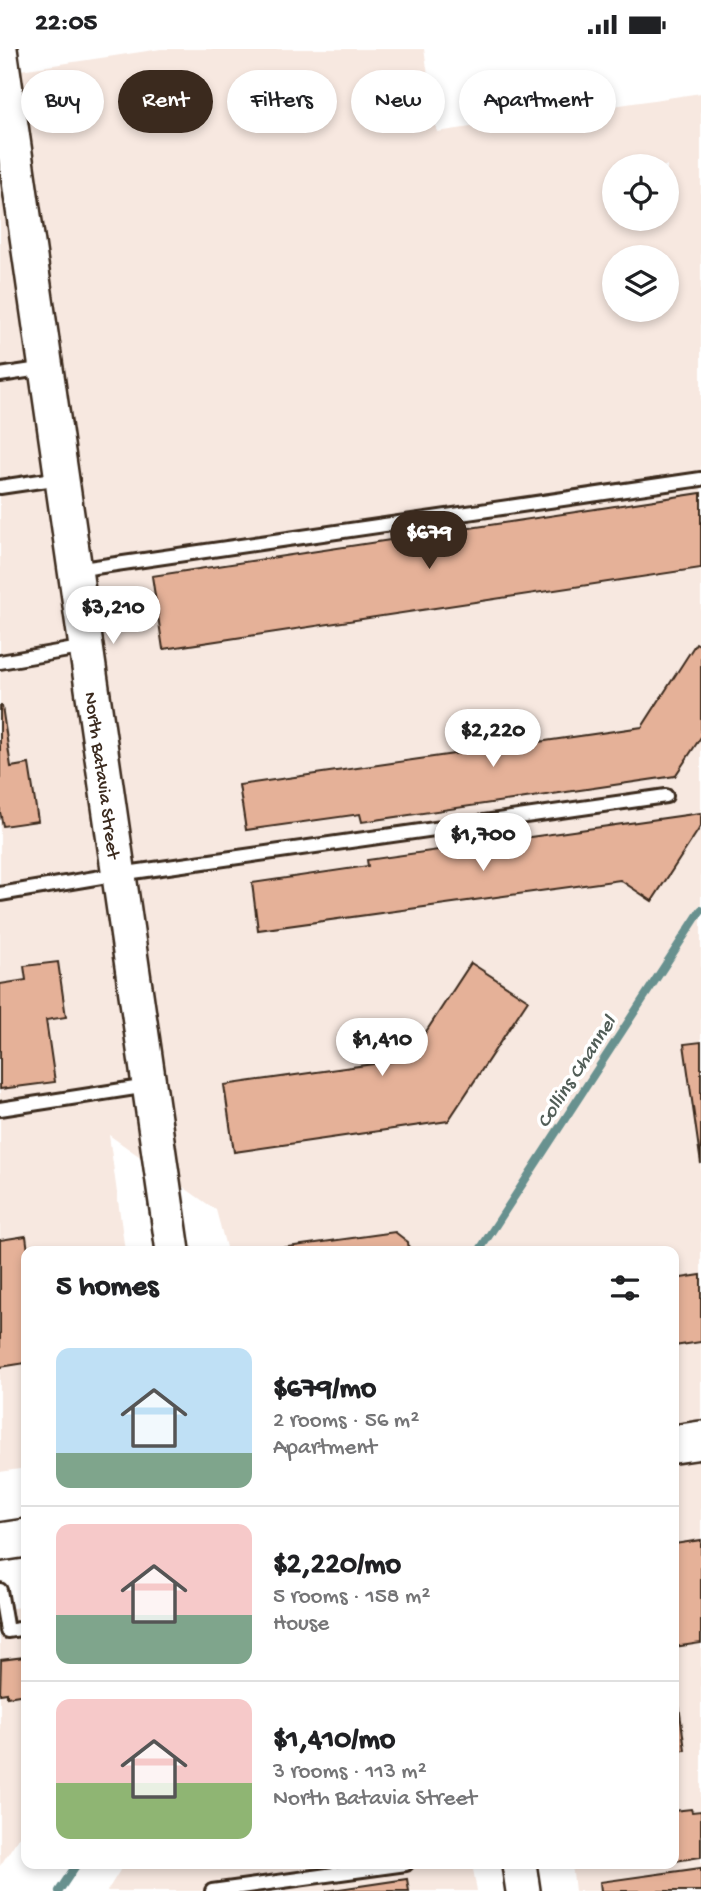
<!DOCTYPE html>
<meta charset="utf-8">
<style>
body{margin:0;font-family:"Gochi Hand",sans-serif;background:#f2f2f2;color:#202124;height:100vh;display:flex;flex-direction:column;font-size:26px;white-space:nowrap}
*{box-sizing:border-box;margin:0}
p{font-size:23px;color:#757577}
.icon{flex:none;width:38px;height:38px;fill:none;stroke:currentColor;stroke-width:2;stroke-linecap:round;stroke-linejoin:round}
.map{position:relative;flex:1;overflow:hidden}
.sheet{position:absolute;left:21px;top:1197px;width:658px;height:623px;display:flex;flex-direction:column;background:#fff;border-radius:14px;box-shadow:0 4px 10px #0003}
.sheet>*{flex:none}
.guide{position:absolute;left:21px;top:21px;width:660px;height:63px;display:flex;gap:14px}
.fabs{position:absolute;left:602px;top:105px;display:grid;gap:14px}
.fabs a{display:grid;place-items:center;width:77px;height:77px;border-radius:50%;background:#fff;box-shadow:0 4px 10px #0003;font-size:35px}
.price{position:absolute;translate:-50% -60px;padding:0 16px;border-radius:24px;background:#fff;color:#222;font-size:23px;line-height:46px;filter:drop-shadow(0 2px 4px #0008)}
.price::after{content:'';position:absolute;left:50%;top:42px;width:21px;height:16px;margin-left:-10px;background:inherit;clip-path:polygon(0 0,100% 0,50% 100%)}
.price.current{background:#3b2a1e;color:#fff}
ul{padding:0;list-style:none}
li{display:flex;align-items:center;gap:21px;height:175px;padding:0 35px}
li+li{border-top:2px solid #e0e0e0}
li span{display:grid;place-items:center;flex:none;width:196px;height:140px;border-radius:14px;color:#555}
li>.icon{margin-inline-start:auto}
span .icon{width:84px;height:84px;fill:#fffc;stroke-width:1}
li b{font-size:30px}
h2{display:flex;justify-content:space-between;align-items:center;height:84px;padding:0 35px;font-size:30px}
.pill{padding:0 24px;border-radius:32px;background:#fff;box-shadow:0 4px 10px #0003;font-size:24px;line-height:63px}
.pill.current{background:#3b2a1e;color:#fff}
.status{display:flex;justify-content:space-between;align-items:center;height:49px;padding:0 35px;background:#fff;direction:ltr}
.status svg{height:19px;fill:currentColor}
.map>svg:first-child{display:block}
.built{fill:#f7e8e0;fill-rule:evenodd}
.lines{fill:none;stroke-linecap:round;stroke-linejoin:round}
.stream{stroke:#67918f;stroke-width:8}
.building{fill:#e5b198;stroke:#3b2a1e;stroke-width:2}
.lane-casing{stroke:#3b2a1e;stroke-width:18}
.secondary-casing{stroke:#3b2a1e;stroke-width:38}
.primary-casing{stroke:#3b2a1e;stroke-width:42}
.lane{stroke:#fff;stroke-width:12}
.secondary{stroke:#fff;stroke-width:33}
.primary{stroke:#fff;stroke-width:37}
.labels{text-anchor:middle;stroke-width:7;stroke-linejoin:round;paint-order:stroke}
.street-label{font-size:19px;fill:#3b2a1e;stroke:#fff}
.water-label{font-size:21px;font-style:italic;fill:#515d57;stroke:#fff}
</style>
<div class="status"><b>22:05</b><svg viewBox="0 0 49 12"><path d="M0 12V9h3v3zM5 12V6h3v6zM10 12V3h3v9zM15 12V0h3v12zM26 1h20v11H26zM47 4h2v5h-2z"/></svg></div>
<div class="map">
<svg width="701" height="1842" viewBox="0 0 701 1842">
<rect width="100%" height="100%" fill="#fff"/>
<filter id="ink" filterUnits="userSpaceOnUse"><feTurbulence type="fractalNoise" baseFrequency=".0143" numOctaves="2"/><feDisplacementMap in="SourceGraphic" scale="14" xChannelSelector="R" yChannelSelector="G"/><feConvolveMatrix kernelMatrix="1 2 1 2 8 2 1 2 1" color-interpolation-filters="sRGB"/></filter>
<g filter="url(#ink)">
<path class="built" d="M161,0H424L437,83L701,44V1842H575L572,1815H674V1202H227L216,1161L109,1086L125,1202H26V1419L0,1423V24ZM614,117H667V170H614ZM614,208H667V261H614Z
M26,1557V1777L0,1817V1561Z
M124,1815H472L477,1842H107Z"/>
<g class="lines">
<path class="stream" d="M479,1202L701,861
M59,1842L77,1815"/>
</g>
<path class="building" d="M701,444V519L163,600L152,527Z
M696,594L701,597V688L675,727L362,773L360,765L246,781L239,736L642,678Z
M0,657H2L11,718L29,715L38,772L3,777L0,763Z
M701,764V777L652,852L620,831L258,881L252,834L368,817L367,811Z
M58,913L66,968L46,971L55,1033L0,1040V935L26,931L24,917Z
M471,914L528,951L448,1072L234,1103L224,1036L408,1010Z
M701,993V1115L684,995Z
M395,1183L408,1193L409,1202H259Z
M26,1187L28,1202L26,1314L0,1318V1191Z
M701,1226V1293L674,1297V1230Z
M701,1491V1594L674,1598V1495Z
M25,1608L26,1645L7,1648V1644L0,1645L1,1611Z
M674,1620L685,1701L674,1703Z
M691,1760L692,1763L701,1762V1808L675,1812L674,1762Z
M701,1819V1842H601L600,1833Z
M407,1830L409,1842H326Z"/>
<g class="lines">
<g class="lane-casing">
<path id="lane" d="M0,326L46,319
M0,438L61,429
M75,521L701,430
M0,613L86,598
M0,845L119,825L666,747
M0,1060L148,1037
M0,1541L7,1582L26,1579
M212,1842L406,1815"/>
</g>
<g class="secondary-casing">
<path id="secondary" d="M0,0L173,1202
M519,1815L523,1842"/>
</g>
<g class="primary-casing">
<path id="primary" d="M674,1395L701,1391
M0,1493L26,1489"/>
</g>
<use href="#lane" class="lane"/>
<use href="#secondary" class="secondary"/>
<use href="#primary" class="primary"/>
</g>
</g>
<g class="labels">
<g class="street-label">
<text transform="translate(104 726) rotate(82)" y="7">North Batavia Street</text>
</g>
<g class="water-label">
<text transform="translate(575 1022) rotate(-57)" y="7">Collins Channel</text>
</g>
</g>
</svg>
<div class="fabs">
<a><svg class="icon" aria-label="locate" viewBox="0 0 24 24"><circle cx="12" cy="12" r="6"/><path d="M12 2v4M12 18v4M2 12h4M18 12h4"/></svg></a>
<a><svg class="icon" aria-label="layers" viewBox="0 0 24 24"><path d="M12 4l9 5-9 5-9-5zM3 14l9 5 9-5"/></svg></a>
</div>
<b class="price current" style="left:429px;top:522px">$679</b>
<b class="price" style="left:113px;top:597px">$3,210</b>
<b class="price" style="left:493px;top:720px">$2,220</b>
<b class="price" style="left:483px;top:824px">$1,700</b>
<b class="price" style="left:382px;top:1029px">$1,410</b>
<div class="guide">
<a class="pill">Buy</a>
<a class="pill current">Rent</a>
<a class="pill">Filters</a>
<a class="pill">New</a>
<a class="pill">Apartment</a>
</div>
<section class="sheet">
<h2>5 homes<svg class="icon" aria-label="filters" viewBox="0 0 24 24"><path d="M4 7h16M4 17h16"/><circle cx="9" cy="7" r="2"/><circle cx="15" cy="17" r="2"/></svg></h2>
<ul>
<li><span style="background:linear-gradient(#bfe0f5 75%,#7fa58c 0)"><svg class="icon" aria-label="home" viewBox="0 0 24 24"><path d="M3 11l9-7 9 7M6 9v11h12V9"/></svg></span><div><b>$679/mo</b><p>2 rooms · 56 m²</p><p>Apartment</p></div></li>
<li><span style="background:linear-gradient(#f6c9c9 65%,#7fa58c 0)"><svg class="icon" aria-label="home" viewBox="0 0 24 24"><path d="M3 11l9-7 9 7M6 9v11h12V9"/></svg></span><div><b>$2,220/mo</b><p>5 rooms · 158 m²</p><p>House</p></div></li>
<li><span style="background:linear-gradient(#f6c9c9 60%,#8fb573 0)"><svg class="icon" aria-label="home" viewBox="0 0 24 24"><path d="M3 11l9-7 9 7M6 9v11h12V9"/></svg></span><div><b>$1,410/mo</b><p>3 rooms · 113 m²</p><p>North Batavia Street</p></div></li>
</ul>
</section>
</div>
